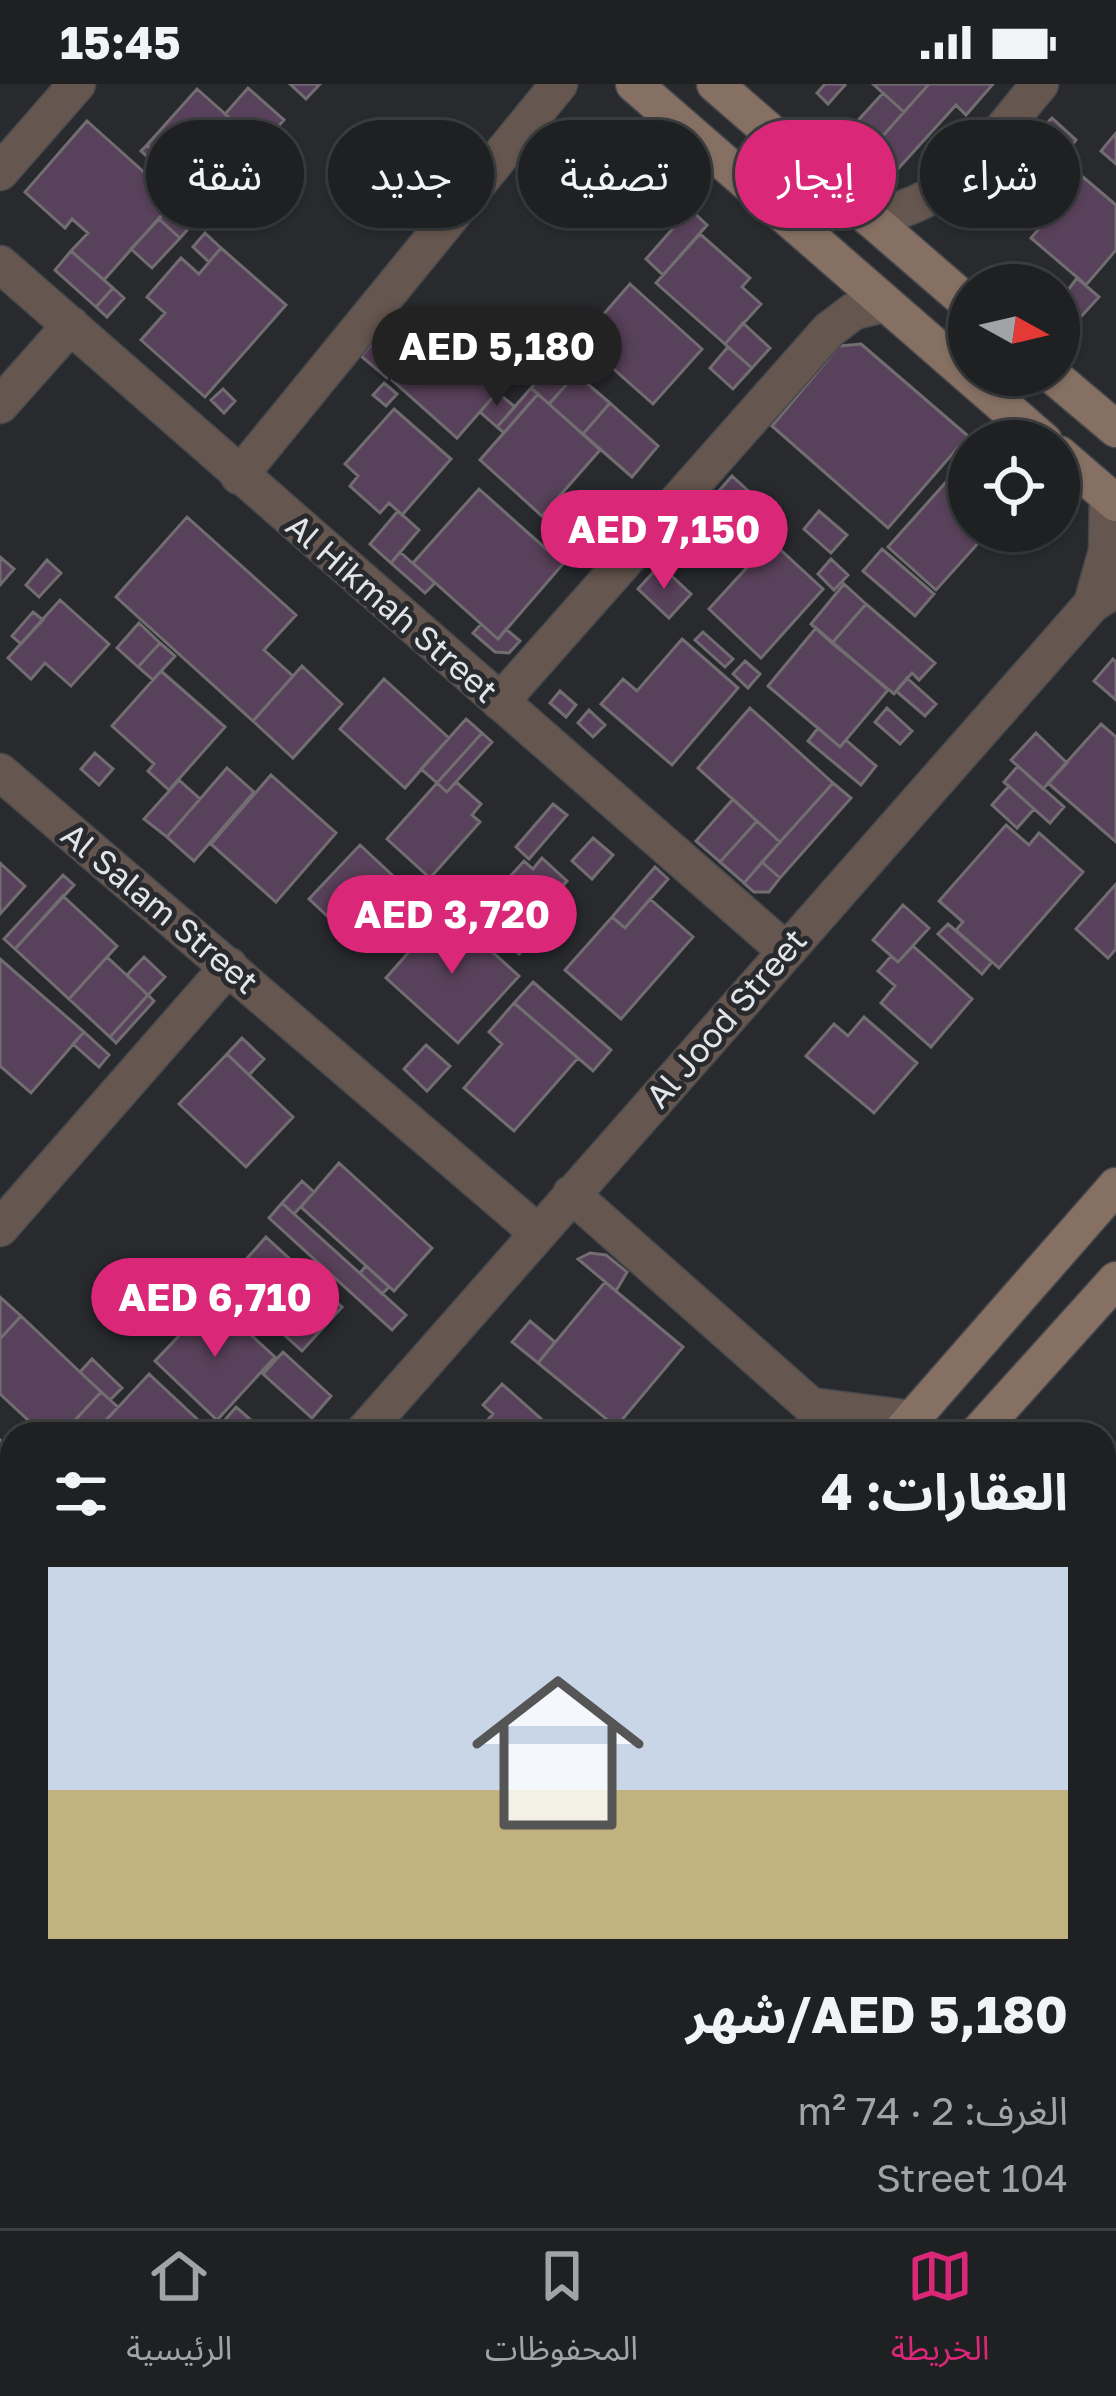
<!DOCTYPE html>
<html lang="ar">
<meta charset="utf-8">
<style>
body{margin:0;font-family:"Golos Text","Noto Sans Arabic",sans-serif;background:#26282a;color:#f1f3f6;direction:rtl;height:100vh;display:flex;flex-direction:column;font-size:45px;white-space:nowrap}
*{box-sizing:border-box;margin:0}
p{font-size:39px;color:#a1a3a5}
.icon{flex:none;width:66px;height:66px;fill:none;stroke:currentColor;stroke-width:2;stroke-linecap:round;stroke-linejoin:round}
.map{position:relative;flex:1;overflow:hidden;direction:ltr}
.sheet{position:absolute;left:0px;top:1338px;width:1116px;height:807px;display:flex;flex-direction:column;background:#1e2022;border-radius:36px 36px 0 0;box-shadow:0 3px 9px #0004,0 0 0 3px #3c3e40;direction:rtl}
.sheet>*{flex:none}
.guide{position:absolute;left:36px;top:36px;width:1044px;height:108px;direction:rtl;display:flex;gap:24px}
.needle{width:78px;rotate:98deg}
.controls{position:absolute;left:948px;top:180px;display:grid;gap:24px}
.controls a{display:grid;place-items:center;width:132px;height:132px;border-radius:50%;background:#1e2022;box-shadow:0 3px 9px #0004,0 0 0 3px #3c3e40;font-size:60px}
.price{position:absolute;translate:-50% -102px;padding:0 27px;border-radius:42px;background:#db2777;color:#fff;font-size:39px;line-height:78px;filter:drop-shadow(0 3px 6px #0008)}
.price::after{content:'';position:absolute;left:50%;top:72px;width:36px;height:27px;margin-left:-18px;background:inherit;clip-path:polygon(0 0,100% 0,50% 100%)}
.price.active{background:#222;color:#fff}
ul{padding:0;list-style:none}
li{display:grid;align-content:center;gap:24px;height:636px;padding:0 48px}
li span{display:grid;place-items:center;height:372px;border-radius:0px;color:#555}
li>.icon{margin-inline-start:auto}
span .icon{width:216px;height:216px;fill:#fffc;stroke-width:1}
li b{font-size:51px}
h2{display:flex;justify-content:space-between;align-items:center;height:144px;padding:0 48px;font-size:51px}
.chip{padding:0 42px;border-radius:54px;background:#1e2022;box-shadow:0 3px 9px #0004,0 0 0 3px #3c3e40;font-size:42px;line-height:108px}
.chip.active{background:#db2777;color:#fff}
.status{display:flex;justify-content:space-between;align-items:center;height:84px;padding:0 60px;background:#1e2022;direction:ltr}
.status svg{height:33px;fill:currentColor}
.dock{display:flex;justify-content:space-around;align-items:center;height:168px;border-top:3px solid #3c3e40;background:#1e2022;font-size:33px;color:#a1a3a5}
.dock a{display:grid;justify-items:center;gap:6px}
.dock .active{color:#db2777}
.map>svg:first-child{display:block}
.sand{fill:#393110}
.building{fill:#58415a;stroke:#716d71;stroke-width:3}
.lines{fill:none;stroke-linecap:round;stroke-linejoin:round}
.lane-casing{stroke:#46484c;stroke-width:21}
.street-casing{stroke:#46484c;stroke-width:39}
.secondary-casing{stroke:#46484c;stroke-width:39}
.lane{stroke:#65574f;stroke-width:18}
.street{stroke:#65574f;stroke-width:36}
.secondary{stroke:#867064;stroke-width:36}
.labels{text-anchor:middle;stroke-width:10;stroke-linejoin:round;paint-order:stroke}
.street-label{font-size:33px;fill:#e3e4e7;stroke:#282a2e}
</style>
<div class="status"><b>15:45</b><svg viewBox="0 0 49 12"><path d="M0 12V9h3v3zM5 12V6h3v6zM10 12V3h3v9zM15 12V0h3v12zM26 1h20v11H26zM47 4h2v5h-2z"/></svg></div>
<div class="map">
<svg width="1116" height="2144" viewBox="0 0 1116 2144">
<rect width="100%" height="100%" fill="#282a2e"/>
<path class="sand" d="M105,2133H229L236,2144H96Z"/>
<path class="building" d="M290,0H320L306,15Z
M825,0H844L845,1L828,20L817,9Z
M873,0H929L904,28Z
M929,0H993L966,31L956,21L897,86L872,64Z
M248,4L284,36L261,62L225,30Z
M197,5L249,51L198,108L147,61Z
M883,9L904,28L872,64L851,44Z
M1052,34L1076,56L1067,67L1042,44Z
M87,37L175,116L104,196L71,167L88,149L72,135L65,144L25,108Z
M1041,48L1074,78L1057,97L1023,67Z
M1116,49V80L1101,67Z
M147,61L198,108L224,79L236,90L205,126L141,67Z
M1083,93L1116,121V166L1086,201L1031,154Z
M184,107L205,126L180,154L159,135Z
M690,125L707,141L663,191L646,175Z
M159,135L180,154L152,184L131,165Z
M205,149L221,164L209,178L193,163Z
M700,150L750,194L742,203L761,220L725,260L656,199Z
M221,164L286,221L205,313L141,256L165,229L147,213L181,174L199,190Z
M71,167L113,204L96,223L55,186Z
M1077,194L1099,213L1079,235L1059,218Z
M630,200L702,265L653,320L581,256Z
M113,204L124,214L107,233L96,223Z
M743,239L770,264L752,284L725,260Z
M553,240L569,255L555,271L538,256Z
M460,242L513,290L457,354L392,296L418,266L430,276Z
M377,254L403,276L387,294L361,272Z
M861,260L968,352L888,444L772,342L839,262Z
M728,263L752,284L733,305L710,284Z
M557,274L576,290L549,320L531,304Z
M576,290L610,319L583,350L549,320Z
M384,299L397,310L386,322L373,311Z
M531,304L538,310L504,349L497,343Z
M223,305L235,317L224,329L211,316Z
M497,308L515,323L497,343L480,328Z
M538,310L600,366L542,432L480,376Z
M610,319L658,362L632,393L583,350Z
M394,325L451,375L402,431L389,419L380,429L350,402L358,392L345,380Z
M732,392L766,423L744,447L711,416Z
M947,397L969,417V447H989L936,506L888,463Z
M479,405L563,480L498,555L413,479Z
M398,427L419,446L391,479L370,460Z
M819,427L847,451L831,469L804,445Z
M187,433L296,531L264,566L293,592L253,637L116,513Z
M771,457L823,505L761,574L709,525Z
M882,465L934,510L915,532L863,487Z
M400,468L435,499L425,509L391,479Z
M0,473L14,485L0,501Z
M831,475L848,491L834,506L818,490Z
M47,476L61,489L39,513L26,501Z
M660,481L691,510L669,534L638,505Z
M844,500L866,520L832,559L811,540Z
M60,516L109,560L71,602L45,579L31,595L8,574Z
M866,520L935,579L919,596L912,589L894,610L832,559Z
M33,528L43,536L21,560L12,552Z
M139,539L160,559L138,583L117,564Z
M481,540L498,555L506,545L520,557L509,569L495,568L473,549Z
M816,544L888,606L840,663L768,602Z
M703,548L733,575L725,583L695,556Z
M682,555L738,604L672,681L601,620L623,595L637,607Z
M160,559L175,572L153,596L138,583Z
M1113,575L1116,578V616L1094,597Z
M745,577L760,590L748,604L733,590Z
M302,582L342,620L293,674L253,637Z
M161,587L225,643L169,706L148,687L154,680L112,642Z
M907,594L936,620L925,632L896,607Z
M384,595L449,654L405,704L340,645Z
M560,607L576,621L566,633L550,619Z
M750,624L833,699L780,758L698,684Z
M887,624L912,647L900,660L875,638Z
M589,626L605,641L593,653L578,639Z
M466,635L482,649L437,699L421,685Z
M1101,640L1116,653V758L1048,699Z
M818,644L840,663L846,656L876,682L861,701L808,657Z
M482,649L492,658L447,708L437,699Z
M1036,649L1067,679L1043,705L1011,676Z
M95,669L113,685L99,701L81,685Z
M1018,682L1064,723L1050,739L1004,698Z
M227,684L254,708L194,777L167,753Z
M271,691L336,749L276,818L211,760Z
M179,696L200,715L167,753L144,735Z
M456,698L481,720L472,731L480,738L430,794L387,755L437,699L447,708Z
M833,699L851,714L780,794L762,778Z
M1009,702L1034,725L1017,744L992,721Z
M733,715L757,737L720,778L696,757Z
M553,720L567,731L529,775L516,763Z
M757,737L780,758L744,799L720,778Z
M1006,741L1029,761L1039,749L1083,788L999,884L956,846L963,838L939,817Z
M593,754L613,771L592,795L572,777Z
M360,761L405,803L355,858L309,815Z
M542,774L567,797L558,807L567,816L519,870L476,830L524,777L533,785Z
M762,778L780,794L769,808H754L744,799Z
M0,779L25,802L0,830Z
M655,783L668,795L625,844L612,833Z
M63,791L74,801L15,865L4,855Z
M1116,800V865L1108,874L1076,845Z
M63,812L117,862L69,915L15,865Z
M650,815L693,853L621,935L565,886L612,833L625,844Z
M903,821L929,844L898,878L873,856Z
M446,826L519,892L458,959L386,894Z
M948,840L992,878L982,890L938,850Z
M913,862L972,915L931,963L881,919L895,902L878,887L891,872L898,878Z
M107,873L148,911L110,953L69,915Z
M144,873L165,893L148,911L127,891Z
M0,875L84,948L31,1009L0,982Z
M533,898L611,966L593,987L514,919Z
M148,911L154,917L116,959L110,953Z
M514,919L578,974L514,1047L464,1004L502,960L489,948Z
M864,933L917,979L874,1029L806,972L834,940L848,952Z
M84,948L109,971L99,983L73,960Z
M242,954L264,975L249,991L227,970Z
M426,961L450,982L427,1007L404,985Z
M227,970L293,1033L246,1083L179,1020Z
M339,1079L432,1164L394,1207L301,1123Z
M302,1097L314,1108L294,1130L282,1119Z
M282,1119L406,1231L392,1246L269,1134Z
M266,1153L342,1223L302,1267L226,1198Z
M590,1169L606,1171L627,1188L616,1207L578,1175Z
M366,1182L389,1203L382,1210L360,1189Z
M605,1198L683,1263L616,1343L538,1279Z
M0,1213L21,1232L0,1255Z
M213,1216L275,1273L217,1336L155,1277Z
M21,1232L101,1308L62,1350H43L0,1310V1255Z
M530,1237L555,1258L538,1279L512,1258Z
M283,1268L331,1312L312,1334L263,1290Z
M92,1275L122,1304L110,1316L80,1288Z
M149,1290L212,1349L211,1350L97,1346Z
M502,1300L558,1350H475L493,1330L483,1321Z
M101,1308L118,1323L93,1350H77L69,1343Z
M236,1323L267,1350H224L218,1344Z
M0,1356L12,1367V1408L0,1422Z
M6,1434L12,1439V1486L0,1482V1441Z
M3,1478L12,1486V1572L0,1561Z
M0,1776H12V1928H0Z
M642,2133H686L698,2144H654Z
M739,2133H783L795,2144H751Z
M922,2133H929L941,2144H912Z"/>
<g class="lines">
<g class="lane-casing">
<path id="lane" d="M1104,1839L1116,1850
M1104,1951L1116,1961
M1104,2064L1116,2074
M1104,2131L1116,2141
M533,2133L545,2144
M592,2133L603,2144
M719,2133L731,2144
M1042,2133L1054,2144
M419,2144L423,2133
M893,2144L903,2133"/>
</g>
<g class="street-casing">
<path id="street" d="M0,88L77,0
M869,134C959,117 984,65 1040,0
M0,180L786,867
M0,321L71,241
M239,392L559,0
M1092,520L1107,467L1108,412
M500,618L829,246L854,227L884,220
M0,688L537,1148
M571,1110L811,1322L825,1350
M0,1144L229,882
M811,1322L912,1335
M362,1350L1092,520L1116,505
M1104,1654L1116,1665
M0,1691L12,1692
M18,2144L60,2133"/>
</g>
<g class="secondary-casing">
<path id="secondary" d="M634,0L1044,357
M715,0L969,220
M1052,291L1116,345
M1059,370L1116,419
M899,1350L1116,1102
M977,1350L1116,1196
M251,2133L258,2144
M76,2144L82,2133
M288,2144L296,2133"/>
</g>
<use href="#lane" class="lane"/>
<use href="#street" class="street"/>
<use href="#secondary" class="secondary"/>
</g>
<g class="labels">
<g class="street-label">
<text transform="translate(392 524) rotate(41)" y="12">Al Hikmah Street</text>
<text transform="translate(160 824) rotate(40)" y="12">Al Salam Street</text>
<text transform="translate(726 934) rotate(-49)" y="12">Al Jood Street</text>
</g>
</g>
</svg>
<div class="controls">
<a><svg class="needle" viewBox="-14 -14 28 28"><path d="M0-13l5 13h-10z" fill="#e53935"/><path d="M0 13l5-13h-10z" fill="#a1a3a5"/></svg></a>
<a><svg class="icon" aria-label="locate" viewBox="0 0 24 24"><circle cx="12" cy="12" r="6"/><path d="M12 2v4M12 18v4M2 12h4M18 12h4"/></svg></a>
</div>
<b class="price active" style="left:497px;top:325px">AED 5,180</b>
<b class="price" style="left:664px;top:508px">AED 7,150</b>
<b class="price" style="left:452px;top:893px">AED 3,720</b>
<b class="price" style="left:215px;top:1276px">AED 6,710</b>
<div class="guide">
<a class="chip">شراء</a>
<a class="chip active">إيجار</a>
<a class="chip">تصفية</a>
<a class="chip">جديد</a>
<a class="chip">شقة</a>
</div>
<section class="sheet">
<h2>العقارات: 4<svg class="icon" aria-label="filters" viewBox="0 0 24 24"><path d="M4 7h16M4 17h16"/><circle cx="9" cy="7" r="2"/><circle cx="15" cy="17" r="2"/></svg></h2>
<ul>
<li><span style="background:linear-gradient(#c9d6e8 60%,#c2b280 0)"><svg class="icon" aria-label="home" viewBox="0 0 24 24"><path d="M3 11l9-7 9 7M6 9v11h12V9"/></svg></span><div><b>AED 5,180/شهر</b><p>الغرف: 2 · 74 m²</p><p>104 Street</p></div></li>
</ul>
</section>
</div>
<nav class="dock">
<a class="active"><svg class="icon" aria-label="map" viewBox="0 0 24 24"><path d="M3 6l6-2 6 2 6-2v14l-6 2-6-2-6 2zM9 4v14M15 6v14"/></svg>الخريطة</a>
<a><svg class="icon" aria-label="saved" viewBox="0 0 24 24"><path d="M7 4h10v16l-5-4-5 4z"/></svg>المحفوظات</a>
<a><svg class="icon" aria-label="home" viewBox="0 0 24 24"><path d="M3 11l9-7 9 7M6 9v11h12V9"/></svg>الرئيسية</a>
</nav>
